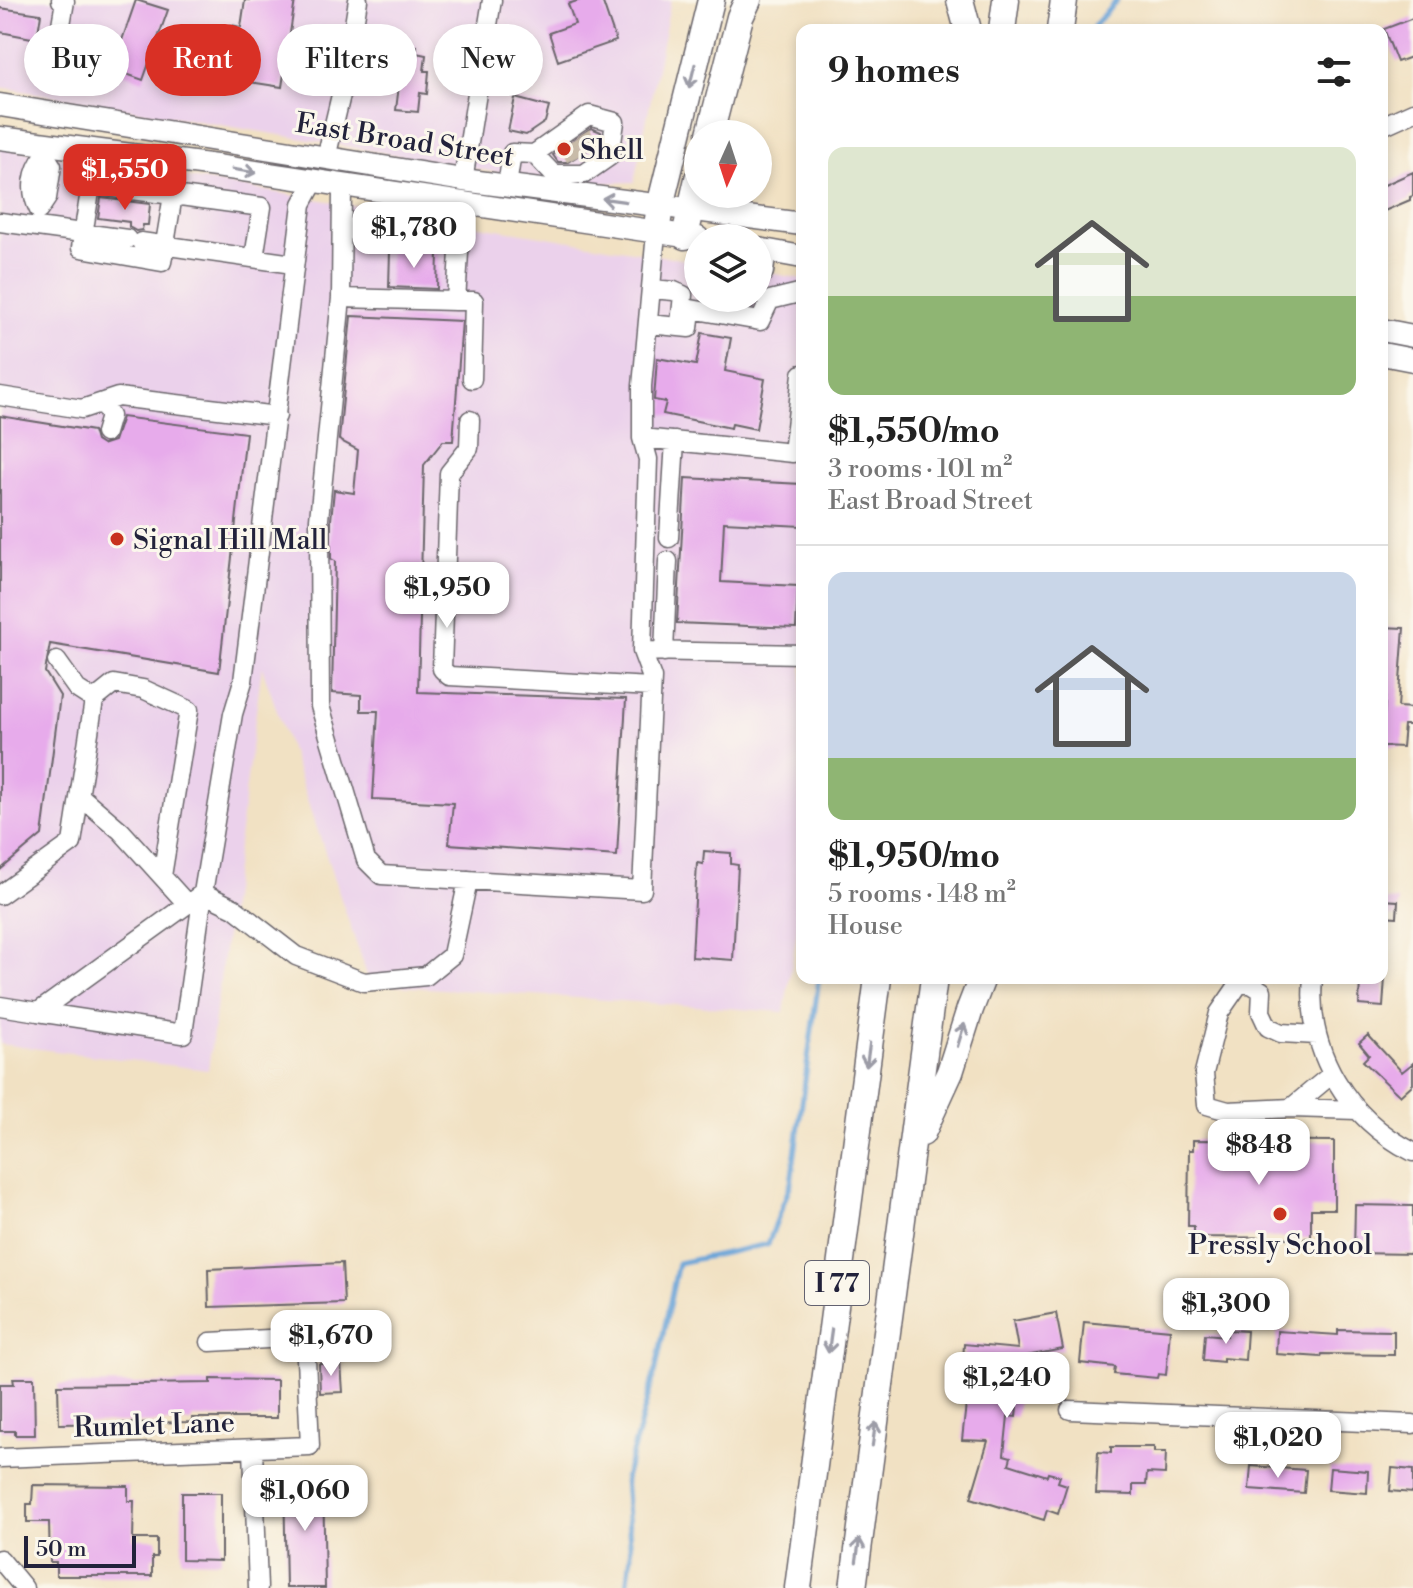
<!DOCTYPE html>
<meta charset="utf-8">
<style>
body{margin:0;font-family:"Libre Bodoni",serif;background:#f2f2f2;color:#222;height:100vh;display:flex;flex-direction:column;font-size:30px;white-space:nowrap}
*{box-sizing:border-box;margin:0}
p{font-size:26px;color:#767676}
.icon{flex:none;width:44px;height:44px;fill:none;stroke:currentColor;stroke-width:2;stroke-linecap:round;stroke-linejoin:round}
.map{position:relative;flex:1;overflow:hidden}
.sheet{position:absolute;left:796px;top:24px;width:592px;height:960px;display:flex;flex-direction:column;background:#fff;border-radius:16px;box-shadow:0 4px 12px #0003}
.sheet>*{flex:none}
.guide{position:absolute;left:24px;top:24px;width:652px;height:72px;display:flex;gap:16px}
.needle{width:52px;rotate:183deg}
.tools{position:absolute;left:684px;top:120px;display:grid;gap:16px}
.tools a{display:grid;place-items:center;width:88px;height:88px;border-radius:50%;background:#fff;box-shadow:0 4px 12px #0003;font-size:40px}
.scale{position:absolute;left:24px;bottom:20px;width:112px;box-sizing:border-box;padding-left:8px;border:4px solid #22223b;border-top:0;font-size:22px;line-height:28px;white-space:nowrap;color:#22223b;-webkit-text-stroke:6px #fbf7ec;paint-order:stroke}
.price{position:absolute;translate:-50% -68px;padding:0 18px;border-radius:16px;background:#fff;color:#222;font-size:26px;line-height:52px;filter:drop-shadow(0 2px 4px #0008)}
.price::after{content:'';position:absolute;left:50%;top:48px;width:24px;height:18px;margin-left:-12px;background:inherit;clip-path:polygon(0 0,100% 0,50% 100%)}
.price.selected{background:#d93025;color:#fff}
ul{padding:0;list-style:none}
li{display:grid;align-content:center;gap:16px;height:424px;padding:0 32px}
li+li{border-top:2px solid #e0e0e0}
li span{display:grid;place-items:center;height:248px;border-radius:16px;color:#555}
li>.icon{margin-inline-start:auto}
span .icon{width:144px;height:144px;fill:#fffc;stroke-width:1}
li b{font-size:34px}
h2{display:flex;justify-content:space-between;align-items:center;height:96px;padding:0 32px;font-size:34px}
.pill{padding:0 28px;border-radius:36px;background:#fff;box-shadow:0 4px 12px #0003;font-size:28px;line-height:72px}
.pill.selected{background:#d93025;color:#fff}
.map>svg:first-child{display:block}
.built{fill:#ebd1eb}
.lines{fill:none;stroke-linecap:round;stroke-linejoin:round}
.stream{stroke:#66a2d7;stroke-width:5}
.building{fill:#e7abeb}
.minor-tunnel{stroke:#c8bba8;stroke-width:18;stroke-dasharray:18 9;stroke-linecap:butt}
.minor-casing{stroke:#6a656b;stroke-width:21}
.major-casing{stroke:#6a656b;stroke-width:25}
.highway-casing{stroke:#6a656b;stroke-width:29}
.minor{stroke:#fff;stroke-width:18}
.major{stroke:#fff;stroke-width:22}
.highway{stroke:#fff;stroke-width:26}
.oneway{stroke:#9c9ca7}
.poi-dot{fill:#c8321e;stroke:#fbf7ec;stroke-width:3}
.labels{text-anchor:middle;stroke-width:6;stroke-linejoin:round;paint-order:stroke}
.shield{fill:#fbf7ec;stroke:#636270;stroke-width:2}
.shield-label{font-size:26px;font-weight:bold;fill:#22223b}
.street-label{font-size:28px;fill:#22223b;stroke:#fbf7ec}
.poi-label{font-size:28px;fill:#22223b;stroke:#fbf7ec;text-anchor:start}
</style>
<div class="map">
<svg width="1413" height="1588" viewBox="0 0 1413 1588">
<rect width="100%" height="100%" fill="#fbf7ec"/>
<filter id="ink" filterUnits="userSpaceOnUse"><feTurbulence type="fractalNoise" baseFrequency=".0125" numOctaves="2"/><feDisplacementMap in="SourceGraphic" scale="16" xChannelSelector="R" yChannelSelector="G"/><feConvolveMatrix kernelMatrix="1 2 1 2 8 2 1 2 1" color-interpolation-filters="sRGB"/></filter>
<filter id="wash" filterUnits="userSpaceOnUse"><feTurbulence type="fractalNoise" baseFrequency=".006" numOctaves="4" result="noise"/><feDisplacementMap in="SourceGraphic" scale="32" xChannelSelector="R" yChannelSelector="G"/><feGaussianBlur stdDeviation="1.8" result="paint"/><feColorMatrix in="noise" values="0 0 0 0 0 0 0 0 0 0 0 0 0 0 0 0 0 1.4 0 .05"/><feComposite in="paint" operator="in"/></filter>
<g filter="url(#wash)">
<rect width="100%" height="100%" fill="#f1e1c3"/>
<path class="built" d="M0,0H671L634,182L566,184L0,87Z
M0,147L698,262V298H758V271L802,279V900L784,1012L370,984L262,667L208,1070L0,1044Z"/>
<g class="lines">
<path class="stream" d="M1094,26L1117,0
M627,1588L631,1555L625,1479L656,1368L678,1263L768,1244L791,1183L819,978"/>
</g>
<g id="blocks">
<path class="building" d="M136,0L168,10L143,80L112,69Z
M245,0H295L282,87L223,78L231,25L241,27Z
M580,0H602L616,41L558,61L549,33L575,24L568,4Z
M0,8L41,14L37,39L0,32Z
M1413,18V56L1397,62L1384,29Z
M404,44L417,46L416,53L426,55L424,71H429L427,94L420,93L418,112L396,110Z
M515,98L549,107L545,122L526,135L508,131Z
M591,128L601,132L600,142L568,162H558L553,155Z
M1413,172V196L1410,197V200L1382,212V186Z
M101,198L150,204L148,225H143L142,230L136,231L129,227V222L98,218Z
M390,251L438,252L437,289L389,287Z
M711,298H758L753,308L711,300Z
M351,316L462,321L453,441H443L424,465L418,692L626,699L617,856L449,844L453,803L373,799L378,711H361V695L332,693L335,561L331,559V520L334,490L354,493L358,450L339,440Z
M702,333L731,338L725,371L765,379L756,429L732,424L731,428L663,414L666,402L654,400L657,358L696,365Z
M0,416L93,431L96,441L102,445L114,441L122,417L246,433L219,672L50,644L45,672L60,696L42,835L0,870Z
M685,478L802,484V526L724,522L721,582L798,586L796,628L677,623Z
M1382,627L1404,628L1398,707L1413,708V725H1404L1402,747L1382,746L1386,686L1382,685Z
M704,851L731,853V864L738,865L733,960L692,957L697,863L703,864Z
M1382,900L1398,901L1397,917L1382,916Z
M1360,978H1385L1383,1007L1359,1005Z
M1368,1035L1402,1072L1413,1063V1084L1400,1096L1363,1061L1369,1055L1359,1043Z
M1193,1140L1334,1141V1209H1311V1238L1194,1237V1226H1188L1189,1150H1193Z
M1355,1205L1413,1206V1254L1354,1253Z
M342,1263L344,1303L209,1307L208,1269Z
M1056,1313L1063,1349L1010,1359L1007,1385L1019,1386L1016,1417L1008,1416L1004,1455L1011,1457L1009,1464L1047,1476L1048,1473L1060,1476L1058,1482L1067,1485L1058,1514L1047,1510L1044,1520L971,1498L988,1441L962,1440L967,1395H961L964,1344L1018,1349L1013,1321Z
M1084,1322L1170,1330L1166,1375L1158,1374L1157,1378L1114,1374L1115,1367L1080,1363Z
M1227,1330L1247,1331L1245,1360L1223,1358V1362L1203,1360L1205,1334L1227,1336Z
M1338,1330L1394,1331V1355L1322,1354L1321,1357L1276,1354L1277,1331L1338,1335Z
M341,1363L343,1392L320,1393L319,1364Z
M13,1378H34L35,1435H15V1431H0V1384H14Z
M211,1379L277,1380V1418H192V1422L59,1424L58,1385L211,1383Z
M1111,1447H1154V1452H1166L1165,1474L1147,1473L1146,1485H1133V1495L1096,1494L1098,1452L1111,1453Z
M1251,1466L1306,1470L1304,1493L1249,1489Z
M1330,1468L1368,1471L1367,1493L1328,1490Z
M1392,1468L1413,1470V1493L1390,1491Z
M323,1478L325,1588H286L284,1479Z
M33,1485L128,1486V1501H134L133,1539H157V1557H152V1576H56V1562H50L49,1522H27V1504H32Z
M182,1493H221V1561L182,1560Z"/>
</g>
</g>
<g filter="url(#ink)">
<use href="#blocks" fill-opacity="0" stroke="#6a656b" stroke-width="2"/>
<g class="lines">
<path class="minor-tunnel" d="M582,134L591,148
M567,143L575,158"/>
<g class="minor-casing">
<path id="minor" d="M52,78L65,1L61,0
M1382,126L1413,112
M45,155C32,171 29,191 39,210L47,198L52,166L45,155V145
M326,158L346,74L358,0
M463,180L492,0
M342,186L341,298L319,519L320,706L366,860L381,875L642,890L652,678L642,651L648,459L642,438
M507,186L512,153L534,154L589,115L615,122L610,156L584,174H553L534,154
M173,195L91,185L81,248L162,262L173,195L262,207L254,258
M462,204L456,301H474L472,379
M0,222L127,239
M656,233L642,386V438L793,453L802,374
M141,242L293,264
M758,280L764,272L767,251
M652,289L674,291L683,295L680,324
M341,298L456,301
M649,324L689,328L691,309L760,321L770,300L799,293
M0,396L82,409L118,397L277,416
M103,404L110,416L105,433
M470,420L469,448L449,473L442,669L449,676L651,687
M669,538L675,441
M642,651L802,654
M664,652L668,561
M57,661L77,689L94,700
M80,796L121,831L187,904
M0,895L72,843L94,700L114,684L143,689L189,710L162,876
M1313,978C1306,1052 1348,1119 1413,1152
M0,1006L38,1012L203,893L234,908L296,956L364,982L426,976L452,955L468,880
M38,1012L183,1034L203,893L233,714L243,681L302,204L314,182
M1317,1035L1281,1033L1268,1027L1261,1012L1262,991L1251,984H1239L1219,1013L1204,1073L1207,1105L1228,1111L1291,1108L1357,1110
M1291,1108L1332,1074
M1070,1410L1413,1424
M253,1449L258,1588
M0,1458L310,1446L305,1337L210,1342
M0,1559L24,1588"/>
</g>
<g class="major-casing">
<path id="major" d="M0,105L463,180L802,224
M0,138L216,166L698,238
M758,249L802,257
M1382,330L1413,336
M1382,354L1413,360"/>
</g>
<g class="highway-casing">
<path id="highway" d="M960,0L968,30
M1002,30L1006,0
M1060,30L1064,0
M710,134L740,17L748,0
M656,233L660,206L711,0
M685,236L698,179
M922,1133L950,1072L970,1009L982,978
M798,1588L878,978
M853,1588L934,978"/>
</g>
<use href="#minor" class="minor"/>
<use href="#major" class="major"/>
<use href="#highway" class="highway"/>
</g>
<defs><path id="oneway-shaft" d="M-6 0H5M1.5-3L5.5 0L1.5 3" fill="none" stroke-width="1.6" stroke-linecap="round" stroke-linejoin="round" transform="scale(2)"/></defs>
<g class="oneway">
<use href="#oneway-shaft" transform="translate(692 76) rotate(104)"/>
<use href="#oneway-shaft" transform="translate(244 171) rotate(9)"/>
<use href="#oneway-shaft" transform="translate(614 200) rotate(-172)"/>
<use href="#oneway-shaft" transform="translate(961 1035) rotate(-73)"/>
<use href="#oneway-shaft" transform="translate(868 1055) rotate(98)"/>
<use href="#oneway-shaft" transform="translate(830 1341) rotate(98)"/>
<use href="#oneway-shaft" transform="translate(874 1434) rotate(-82)"/>
<use href="#oneway-shaft" transform="translate(858 1550) rotate(-82)"/>
</g>
</g>
<g class="poi-dot">
<circle cx="564" cy="149" r="8"/>
<circle cx="117" cy="539" r="8"/>
<circle cx="1280" cy="1214" r="8"/>
</g>
<g class="labels">
<rect class="shield" x="805" y="1261" width="64" height="44" rx="6"/>
<g class="shield-label">
<text x="837" y="1292">I 77</text>
</g>
<g class="street-label">
<text transform="translate(405 139) rotate(9)" y="10">East Broad Street</text>
<text transform="translate(154 1424) rotate(-2)" y="10">Rumlet Lane</text>
</g>
<g class="poi-label">
<text x="580" y="159">Shell</text>
<text x="133" y="549">Signal Hill Mall</text>
<text x="1280" y="1254" text-anchor="middle">Pressly School</text>
</g>
</g>
</svg>
<div class="tools">
<a><svg class="needle" viewBox="-14 -14 28 28"><path d="M0-13l5 13h-10z" fill="#e53935"/><path d="M0 13l5-13h-10z" fill="#767676"/></svg></a>
<a><svg class="icon" aria-label="layers" viewBox="0 0 24 24"><path d="M12 4l9 5-9 5-9-5zM3 14l9 5 9-5"/></svg></a>
</div>
<div class="scale">50 m</div>
<b class="price selected" style="left:125px;top:212px">$1,550</b>
<b class="price" style="left:414px;top:270px">$1,780</b>
<b class="price" style="left:447px;top:630px">$1,950</b>
<b class="price" style="left:1259px;top:1187px">$848</b>
<b class="price" style="left:1226px;top:1346px">$1,300</b>
<b class="price" style="left:331px;top:1378px">$1,670</b>
<b class="price" style="left:1007px;top:1420px">$1,240</b>
<b class="price" style="left:1278px;top:1480px">$1,020</b>
<b class="price" style="left:305px;top:1533px">$1,060</b>
<div class="guide">
<a class="pill">Buy</a>
<a class="pill selected">Rent</a>
<a class="pill">Filters</a>
<a class="pill">New</a>
</div>
<section class="sheet">
<h2>9 homes<svg class="icon" aria-label="filters" viewBox="0 0 24 24"><path d="M4 7h16M4 17h16"/><circle cx="9" cy="7" r="2"/><circle cx="15" cy="17" r="2"/></svg></h2>
<ul>
<li><span style="background:linear-gradient(#dfe7d0 60%,#8fb573 0)"><svg class="icon" aria-label="home" viewBox="0 0 24 24"><path d="M3 11l9-7 9 7M6 9v11h12V9"/></svg></span><div><b>$1,550/mo</b><p>3 rooms · 101 m²</p><p>East Broad Street</p></div></li>
<li><span style="background:linear-gradient(#c9d6e8 75%,#8fb573 0)"><svg class="icon" aria-label="home" viewBox="0 0 24 24"><path d="M3 11l9-7 9 7M6 9v11h12V9"/></svg></span><div><b>$1,950/mo</b><p>5 rooms · 148 m²</p><p>House</p></div></li>
</ul>
</section>
</div>
